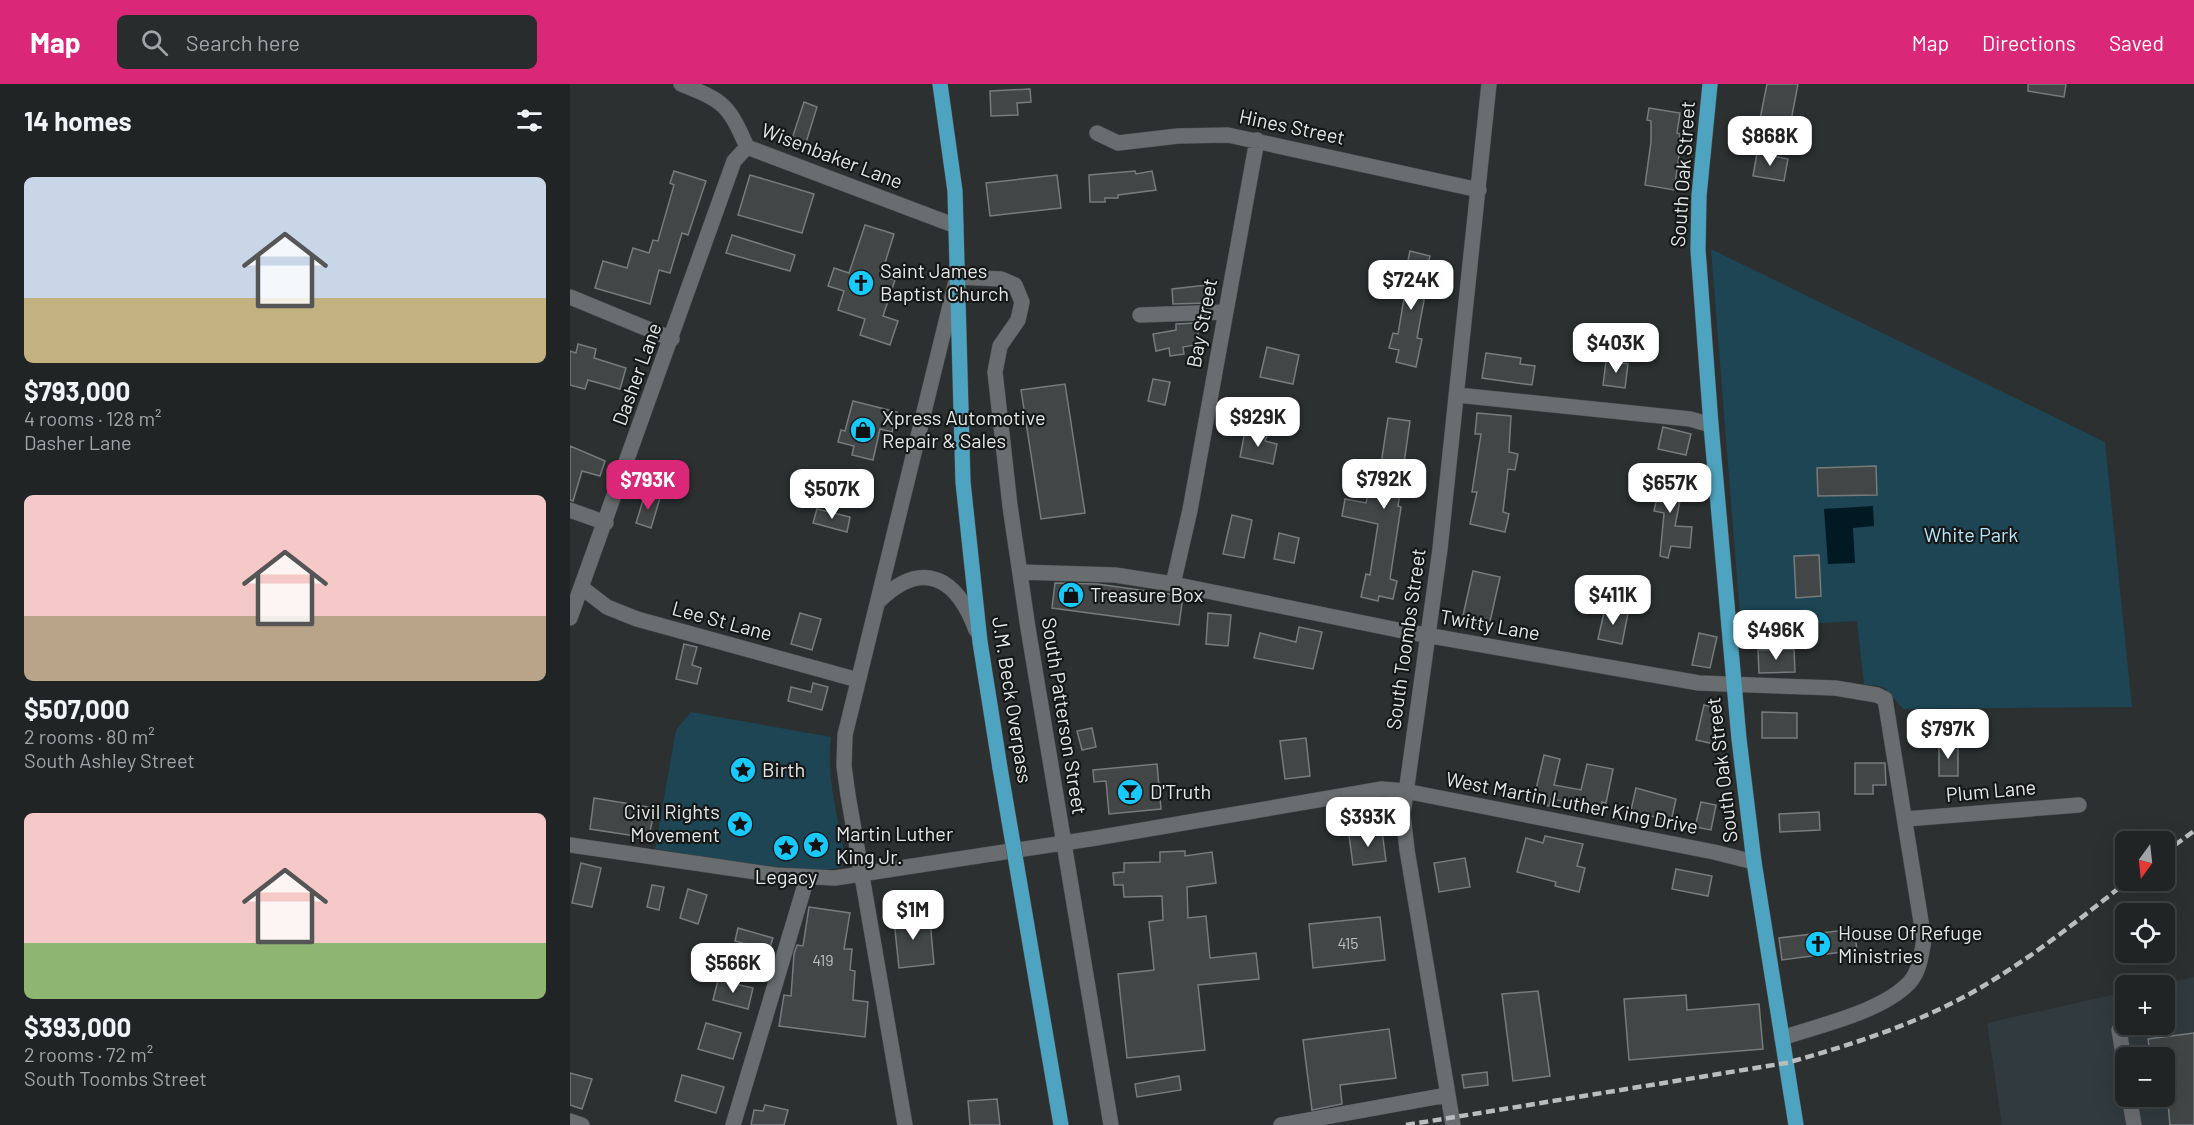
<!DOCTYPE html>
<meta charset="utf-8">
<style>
body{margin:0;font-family:Barlow,sans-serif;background:#292c2d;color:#f1f3f6;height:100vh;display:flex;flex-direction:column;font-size:22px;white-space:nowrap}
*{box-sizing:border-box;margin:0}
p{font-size:20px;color:#a2a4a7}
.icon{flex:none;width:33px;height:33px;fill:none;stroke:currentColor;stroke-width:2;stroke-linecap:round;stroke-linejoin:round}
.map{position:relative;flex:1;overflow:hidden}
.sheet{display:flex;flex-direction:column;background:#212425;width:570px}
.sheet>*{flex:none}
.needle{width:39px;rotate:195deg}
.controls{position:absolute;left:1545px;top:747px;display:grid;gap:12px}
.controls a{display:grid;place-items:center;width:60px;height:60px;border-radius:9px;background:#212425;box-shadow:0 6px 24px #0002,0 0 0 2px #3e4142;font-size:30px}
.price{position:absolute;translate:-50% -51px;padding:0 14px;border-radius:12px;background:#fff;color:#222;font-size:20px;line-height:39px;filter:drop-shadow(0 2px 3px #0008)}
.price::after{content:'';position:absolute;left:50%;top:36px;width:18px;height:14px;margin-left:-9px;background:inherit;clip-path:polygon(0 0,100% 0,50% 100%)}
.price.current{background:#db2777;color:#fff}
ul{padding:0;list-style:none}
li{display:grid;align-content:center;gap:12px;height:318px;padding:0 24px}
li span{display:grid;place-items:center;height:186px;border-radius:9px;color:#555}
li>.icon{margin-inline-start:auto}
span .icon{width:108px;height:108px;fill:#fffc;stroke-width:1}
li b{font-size:26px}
h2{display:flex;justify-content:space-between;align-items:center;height:72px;padding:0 24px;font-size:26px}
header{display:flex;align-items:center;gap:36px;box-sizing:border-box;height:84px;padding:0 30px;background:#db2777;color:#fff}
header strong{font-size:28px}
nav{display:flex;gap:33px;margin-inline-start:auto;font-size:21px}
.search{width:420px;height:54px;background:#292c2d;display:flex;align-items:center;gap:15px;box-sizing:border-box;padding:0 21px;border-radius:9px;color:#a2a4a7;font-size:22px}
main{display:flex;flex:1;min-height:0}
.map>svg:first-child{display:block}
.built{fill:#303a3f;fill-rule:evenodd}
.green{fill:#1d4553}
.water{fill:#001923}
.building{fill:#424647;stroke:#767b7d;stroke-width:1.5}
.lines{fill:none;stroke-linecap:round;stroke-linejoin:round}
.minor-casing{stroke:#4a4e4f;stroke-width:16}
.major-casing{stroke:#4a4e4f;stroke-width:16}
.minor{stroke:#696d6f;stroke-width:15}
.major{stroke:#4ea4c0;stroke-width:15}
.rail{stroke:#babdbe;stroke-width:4.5;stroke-dasharray:9 4.5;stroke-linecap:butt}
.major-bridge-casing{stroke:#4a4e4f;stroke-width:16;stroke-linecap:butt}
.major-bridge{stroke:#4ea4c0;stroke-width:15}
.labels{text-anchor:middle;stroke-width:4.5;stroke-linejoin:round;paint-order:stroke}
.number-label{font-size:16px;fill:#bcbfc0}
.street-label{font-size:20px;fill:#e4e7e8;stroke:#161818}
.poi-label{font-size:20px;fill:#e4e7e8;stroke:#161818;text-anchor:start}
.park-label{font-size:20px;fill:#b5e7fb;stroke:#161818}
</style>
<header>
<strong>Map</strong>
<div class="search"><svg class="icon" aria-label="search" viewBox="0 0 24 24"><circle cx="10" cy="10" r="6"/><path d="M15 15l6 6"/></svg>Search here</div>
<nav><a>Map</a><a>Directions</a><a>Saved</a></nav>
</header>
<main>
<section class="sheet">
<h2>14 homes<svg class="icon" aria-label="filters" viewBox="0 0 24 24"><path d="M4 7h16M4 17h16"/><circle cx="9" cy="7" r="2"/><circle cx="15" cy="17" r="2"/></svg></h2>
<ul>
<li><span style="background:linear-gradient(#c9d6e8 65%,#c2b280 0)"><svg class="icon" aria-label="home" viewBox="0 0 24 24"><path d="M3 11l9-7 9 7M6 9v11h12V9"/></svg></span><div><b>$793,000</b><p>4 rooms · 128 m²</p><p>Dasher Lane</p></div></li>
<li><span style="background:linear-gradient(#f6c9c9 65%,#b9a48a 0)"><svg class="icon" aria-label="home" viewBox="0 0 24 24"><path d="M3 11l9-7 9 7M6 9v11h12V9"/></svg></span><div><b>$507,000</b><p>2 rooms · 80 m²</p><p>South Ashley Street</p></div></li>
<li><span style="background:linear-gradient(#f6c9c9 70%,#8fb573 0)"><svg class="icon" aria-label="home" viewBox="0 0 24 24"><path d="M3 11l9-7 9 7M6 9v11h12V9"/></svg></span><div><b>$393,000</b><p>2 rooms · 72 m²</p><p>South Toombs Street</p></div></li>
</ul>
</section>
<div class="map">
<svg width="1624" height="1041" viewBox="0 0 1624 1041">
<rect width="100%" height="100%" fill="#2c3031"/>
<path class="built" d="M1624,893V1041H1432L1417,939L1555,908L1556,940H1594V902L1586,901ZM1556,974H1594V1012H1556Z"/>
<path class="green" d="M1141,165L1535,358L1562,623L1333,625L1314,603L1294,600L1287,537L1171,544Z
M121,628L261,653C256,693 268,734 275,773L272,782C253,795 116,769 85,765L106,646Z"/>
<path class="water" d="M1303,422L1304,442L1283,444L1285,479L1258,480L1254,425Z"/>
<path class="building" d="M1197,0H1228L1220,42L1190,35Z
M1458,0H1496L1494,13L1458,7Z
M460,5L461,18L447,19L448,31L421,32L420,7Z
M234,18L247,23L234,65L220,61Z
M1079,24L1110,29L1107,49L1110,50L1109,72L1104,106L1075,101L1081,58V37L1077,36Z
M1187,69L1218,75L1214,97L1183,92Z
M104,87L136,97L118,151L112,149L100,189L89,186L80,220L25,204L33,177L57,184L63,164L79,169L83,156L88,157L104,101L100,99Z
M565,87L566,90L582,87L586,106L548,111V114H535V118H520L519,91Z
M180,91L244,110L232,149L168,131Z
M487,91L491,124L420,132L416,99Z
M295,141L324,150L311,192L325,196L313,232L328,237L320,261L290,251L295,235L268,226L274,207L258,202L264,184L279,189Z
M162,151L225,171L220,187L156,169Z
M840,167L860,172L851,211H855L847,254L852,255L846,283L826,278L829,266L819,264L823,249L828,250L837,196L834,195Z
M637,201L639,219L603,220L602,205Z
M626,239L630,260L613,263L614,270L600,272L599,264L586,267L583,250L606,246V240Z
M8,260L26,265L24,274L56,284L50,305L18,296L15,305L0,301V267L6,269Z
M697,263L729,271L723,300L690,293Z
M916,269L951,274L950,280L965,282L962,301L912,294Z
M1036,277L1058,280L1055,304L1033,301Z
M583,295L600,298L595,321L578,317Z
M495,300L515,429L471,435L451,306Z
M283,317L327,328L322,348L310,345L303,376L282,371L284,362L268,358L271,346L275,347Z
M907,329L941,332L939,368L948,370L945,386L938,385L933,428L939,430L935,448L900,440L907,408H902L911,350H905Z
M818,334L840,337L828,422L831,423L820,495L827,497L823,515L809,512L808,517L791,513L796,490L800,491L808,440L772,432L775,415L796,419L806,379L811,380Z
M1093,343L1121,350L1116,371L1088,365Z
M675,347L697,351L695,357L707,360L703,380L670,373Z
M0,362L35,377L30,392L12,387L3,417L0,416Z
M1306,382L1307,411L1248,412L1247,384Z
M1085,388L1098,391L1097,398L1113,401L1105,442L1122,443L1120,464L1101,462L1098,474L1090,472L1094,429L1084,427L1088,409L1081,407Z
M75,410L90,414L81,444L66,439Z
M247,425L280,433L277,448L243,439Z
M662,431L682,436L674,474L653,470Z
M709,449L729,454L724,479L704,475Z
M1249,471L1251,512L1226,514L1224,472Z
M903,487L930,493L919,542L892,536Z
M485,499L527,500L613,512L609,541L482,524Z
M1035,524L1058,529L1052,560L1028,555Z
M230,529L251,535L242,566L221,560Z
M638,529L661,531L658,562L636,560Z
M729,543L752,548L743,585L684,574L690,549L726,558Z
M1129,549L1147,553L1140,584L1122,581Z
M114,560L127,563L122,581L131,584L127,600L106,595Z
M1224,565L1225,588L1189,589L1188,566Z
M243,599L258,603L252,626L218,617L221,603L241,608Z
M1134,621L1152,625L1144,660L1126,656Z
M1192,628L1227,629V654H1192Z
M522,644L526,663L512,666L507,647Z
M736,654L740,692L715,695L710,657Z
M1369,661H1388V692H1369Z
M974,671L990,675L984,701L1011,706L1017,680L1043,685L1036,719L1032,718L1030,730L1014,727L1016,721L981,715L979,722L963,718Z
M1285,679H1315L1316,701H1303V710H1285Z
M587,680L591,725L539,730L536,697L524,698L523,686Z
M1066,704L1106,715L1101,737L1077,731L1075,738L1059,735Z
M24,714L85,724L78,757L59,751L20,745Z
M1131,718L1146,721L1141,746L1125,743Z
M1249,728L1250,746L1210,748L1209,730Z
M812,747L816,777L783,781L779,751Z
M975,752L1013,760L1007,782L1015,784L1009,808L985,802L986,798L947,788L956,754L973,759Z
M615,767V772L642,768L646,799L617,803L618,834L636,832L640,874L686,869L689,895L628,901L635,966L557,974L548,890L584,886L579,838L593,836L592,812L554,813L553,801H544L543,789L554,788V779L590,778V768Z
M895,774L900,803L869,808L864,779Z
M11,779L31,784L22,823L2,819Z
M1106,785L1142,792L1138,812L1102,805Z
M82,801L94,803L89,826L77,823Z
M118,805L137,811L128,840L110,834Z
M239,823L280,829L274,865H282L280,886L285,887L283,916L298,918L295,953L209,942L214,911L221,912L224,870L227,861L233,862Z
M337,825L339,839L360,836L364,880L329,884L323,827Z
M810,833L815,876L743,884L739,840Z
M168,844L203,854L199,866L165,857Z
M1284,845L1287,866L1212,876L1209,854Z
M148,896L183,904L178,925L143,916Z
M968,907L980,992L943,997L932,910Z
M1116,911L1117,926L1189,920L1193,965L1059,976L1054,915Z
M136,939L171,949L163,975L128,965Z
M819,945L826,994L770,1001L772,1020L742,1026L733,956Z
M1624,949V1041H1600L1594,974H1592L1591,969L1580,970L1578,955Z
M917,988L918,1001L894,1004L892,991Z
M0,989L22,995L12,1025L0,1021Z
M112,991L154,1003L146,1029L105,1017Z
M609,992L611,1006L567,1013L565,1000Z
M427,1015L430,1041H400L398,1017Z
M195,1021L218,1026L214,1041H181L184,1026L193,1027Z"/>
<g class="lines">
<g class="minor-casing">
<path id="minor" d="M111,0C154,17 158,20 177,63L386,142
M527,49L548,59L608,52L658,51L909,106
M0,213L102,255
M570,231L656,228
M887,311L1120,335L1141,341
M0,426L36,439
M450,488L545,491L603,500L833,547L1129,599L1265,604L1307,611L1315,615L1354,856C1351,871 1350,887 1339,899C1311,928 1250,941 1212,954
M603,500L620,426L687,56
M11,503L37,523L67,535L288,596
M309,517C353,474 387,494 406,546
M0,534L164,77L177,63
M1336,735L1509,721
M0,761L206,791L265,794L526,754L812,705L835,707L1144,768L1184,778
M1549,946L1556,988
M1559,1012L1564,1041
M0,1037L12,1041
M163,1041L237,794
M335,1041L278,711L274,682L275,651L387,193L431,195L445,201L452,218L448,236L430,262L425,288L440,422L458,544L541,1041
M711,1041L877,1011
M883,1041L837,766L833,730L870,465L919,0"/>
</g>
<g class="major-casing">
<path id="major" d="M370,0L385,107L393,398L410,558L430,684
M1140,0L1129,112L1128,166L1141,341L1169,655L1184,778L1226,1041"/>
</g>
<use href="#minor" class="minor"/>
<use href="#major" class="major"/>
<path class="rail" d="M1594,769L1624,747
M836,1041L1216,979C1281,961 1344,941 1403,908C1459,876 1509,836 1559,796"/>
<g class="major-bridge-casing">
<path id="major-bridge" d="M430,684L491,1041"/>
</g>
<use href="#major-bridge" class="major-bridge"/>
</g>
<defs>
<g id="church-disc" transform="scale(1.35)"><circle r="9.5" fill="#18cafb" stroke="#161818"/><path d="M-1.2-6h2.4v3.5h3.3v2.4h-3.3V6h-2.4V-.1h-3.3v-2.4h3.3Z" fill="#111"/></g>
<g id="shop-disc" transform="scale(1.35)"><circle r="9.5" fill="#18cafb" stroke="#161818"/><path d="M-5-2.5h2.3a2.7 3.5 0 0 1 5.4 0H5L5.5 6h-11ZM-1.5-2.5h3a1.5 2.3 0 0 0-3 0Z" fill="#111"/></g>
<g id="sight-disc" transform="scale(1.35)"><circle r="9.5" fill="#18cafb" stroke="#161818"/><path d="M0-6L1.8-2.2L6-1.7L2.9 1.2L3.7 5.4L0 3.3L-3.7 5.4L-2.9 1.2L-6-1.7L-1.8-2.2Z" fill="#111"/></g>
<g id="bar-disc" transform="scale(1.35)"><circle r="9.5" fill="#18cafb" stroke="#161818"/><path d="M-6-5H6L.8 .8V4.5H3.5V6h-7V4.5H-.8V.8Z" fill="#111"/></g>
</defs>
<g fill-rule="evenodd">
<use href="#church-disc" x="291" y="199"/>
<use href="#shop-disc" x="293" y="346"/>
<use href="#shop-disc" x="501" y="511"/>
<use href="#sight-disc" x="173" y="686"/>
<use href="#bar-disc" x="560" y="708"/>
<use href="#sight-disc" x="170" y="740"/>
<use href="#sight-disc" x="246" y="761"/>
<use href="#sight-disc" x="216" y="764"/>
<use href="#church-disc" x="1248" y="860"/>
</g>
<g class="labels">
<g class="number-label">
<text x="778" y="865">415</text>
<text x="253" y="882">419</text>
</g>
<g class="street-label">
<text transform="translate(722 43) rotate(12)" y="7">Hines Street</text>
<text transform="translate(262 72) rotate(21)" y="7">Wisenbaker Lane</text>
<text transform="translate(1113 90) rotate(-86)" y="7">South Oak Street</text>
<text transform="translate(632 239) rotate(-79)" y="7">Bay Street</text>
<text transform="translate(67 290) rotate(-70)" y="7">Dasher Lane</text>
<text transform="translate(152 537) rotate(15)" y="7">Lee St Lane</text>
<text transform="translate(920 541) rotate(10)" y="7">Twitty Lane</text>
<text transform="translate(836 555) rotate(-82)" y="7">South Toombs Street</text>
<text transform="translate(442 616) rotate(81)" y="7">J.M. Beck Overpass</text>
<text transform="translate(494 632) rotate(81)" y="7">South Patterson Street</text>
<text transform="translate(1152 686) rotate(-97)" y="7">South Oak Street</text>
<text transform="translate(1421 707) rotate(-5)" y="7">Plum Lane</text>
<text transform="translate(1002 719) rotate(11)" y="7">West Martin Luther King Drive</text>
</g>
<g class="poi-label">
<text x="310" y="194">Saint James<tspan x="310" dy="23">Baptist Church</tspan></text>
<text x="312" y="341">Xpress Automotive<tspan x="312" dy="23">Repair &amp; Sales</tspan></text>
<text x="520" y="518">Treasure Box</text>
<text x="192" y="693">Birth</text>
<text x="580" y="715">D'Truth</text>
<text x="150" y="735" text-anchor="end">Civil Rights<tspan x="150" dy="23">Movement</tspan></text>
<text x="266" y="757">Martin Luther<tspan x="266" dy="23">King Jr.</tspan></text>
<text x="216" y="800" text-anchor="middle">Legacy</text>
<text x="1268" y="856">House Of Refuge<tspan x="1268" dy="23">Ministries</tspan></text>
</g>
<g class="park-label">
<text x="1401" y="458">White Park</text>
</g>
</g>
</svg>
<div class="controls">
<a><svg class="needle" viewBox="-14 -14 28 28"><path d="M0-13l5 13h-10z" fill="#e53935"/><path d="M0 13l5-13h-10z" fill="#a2a4a7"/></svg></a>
<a><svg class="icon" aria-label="locate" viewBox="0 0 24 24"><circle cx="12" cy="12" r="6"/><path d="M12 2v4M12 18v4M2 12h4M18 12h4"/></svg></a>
<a>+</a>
<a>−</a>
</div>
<b class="price" style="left:1200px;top:83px">$868K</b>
<b class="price" style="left:841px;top:227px">$724K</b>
<b class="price" style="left:1046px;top:290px">$403K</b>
<b class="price" style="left:688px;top:364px">$929K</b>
<b class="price" style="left:814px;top:426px">$792K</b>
<b class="price current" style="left:78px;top:427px">$793K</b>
<b class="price" style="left:1100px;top:430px">$657K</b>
<b class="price" style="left:262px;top:436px">$507K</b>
<b class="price" style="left:1043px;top:542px">$411K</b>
<b class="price" style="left:1206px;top:577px">$496K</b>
<b class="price" style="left:1378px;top:676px">$797K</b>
<b class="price" style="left:798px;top:764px">$393K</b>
<b class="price" style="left:343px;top:857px">$1M</b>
<b class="price" style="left:163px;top:910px">$566K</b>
</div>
</main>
